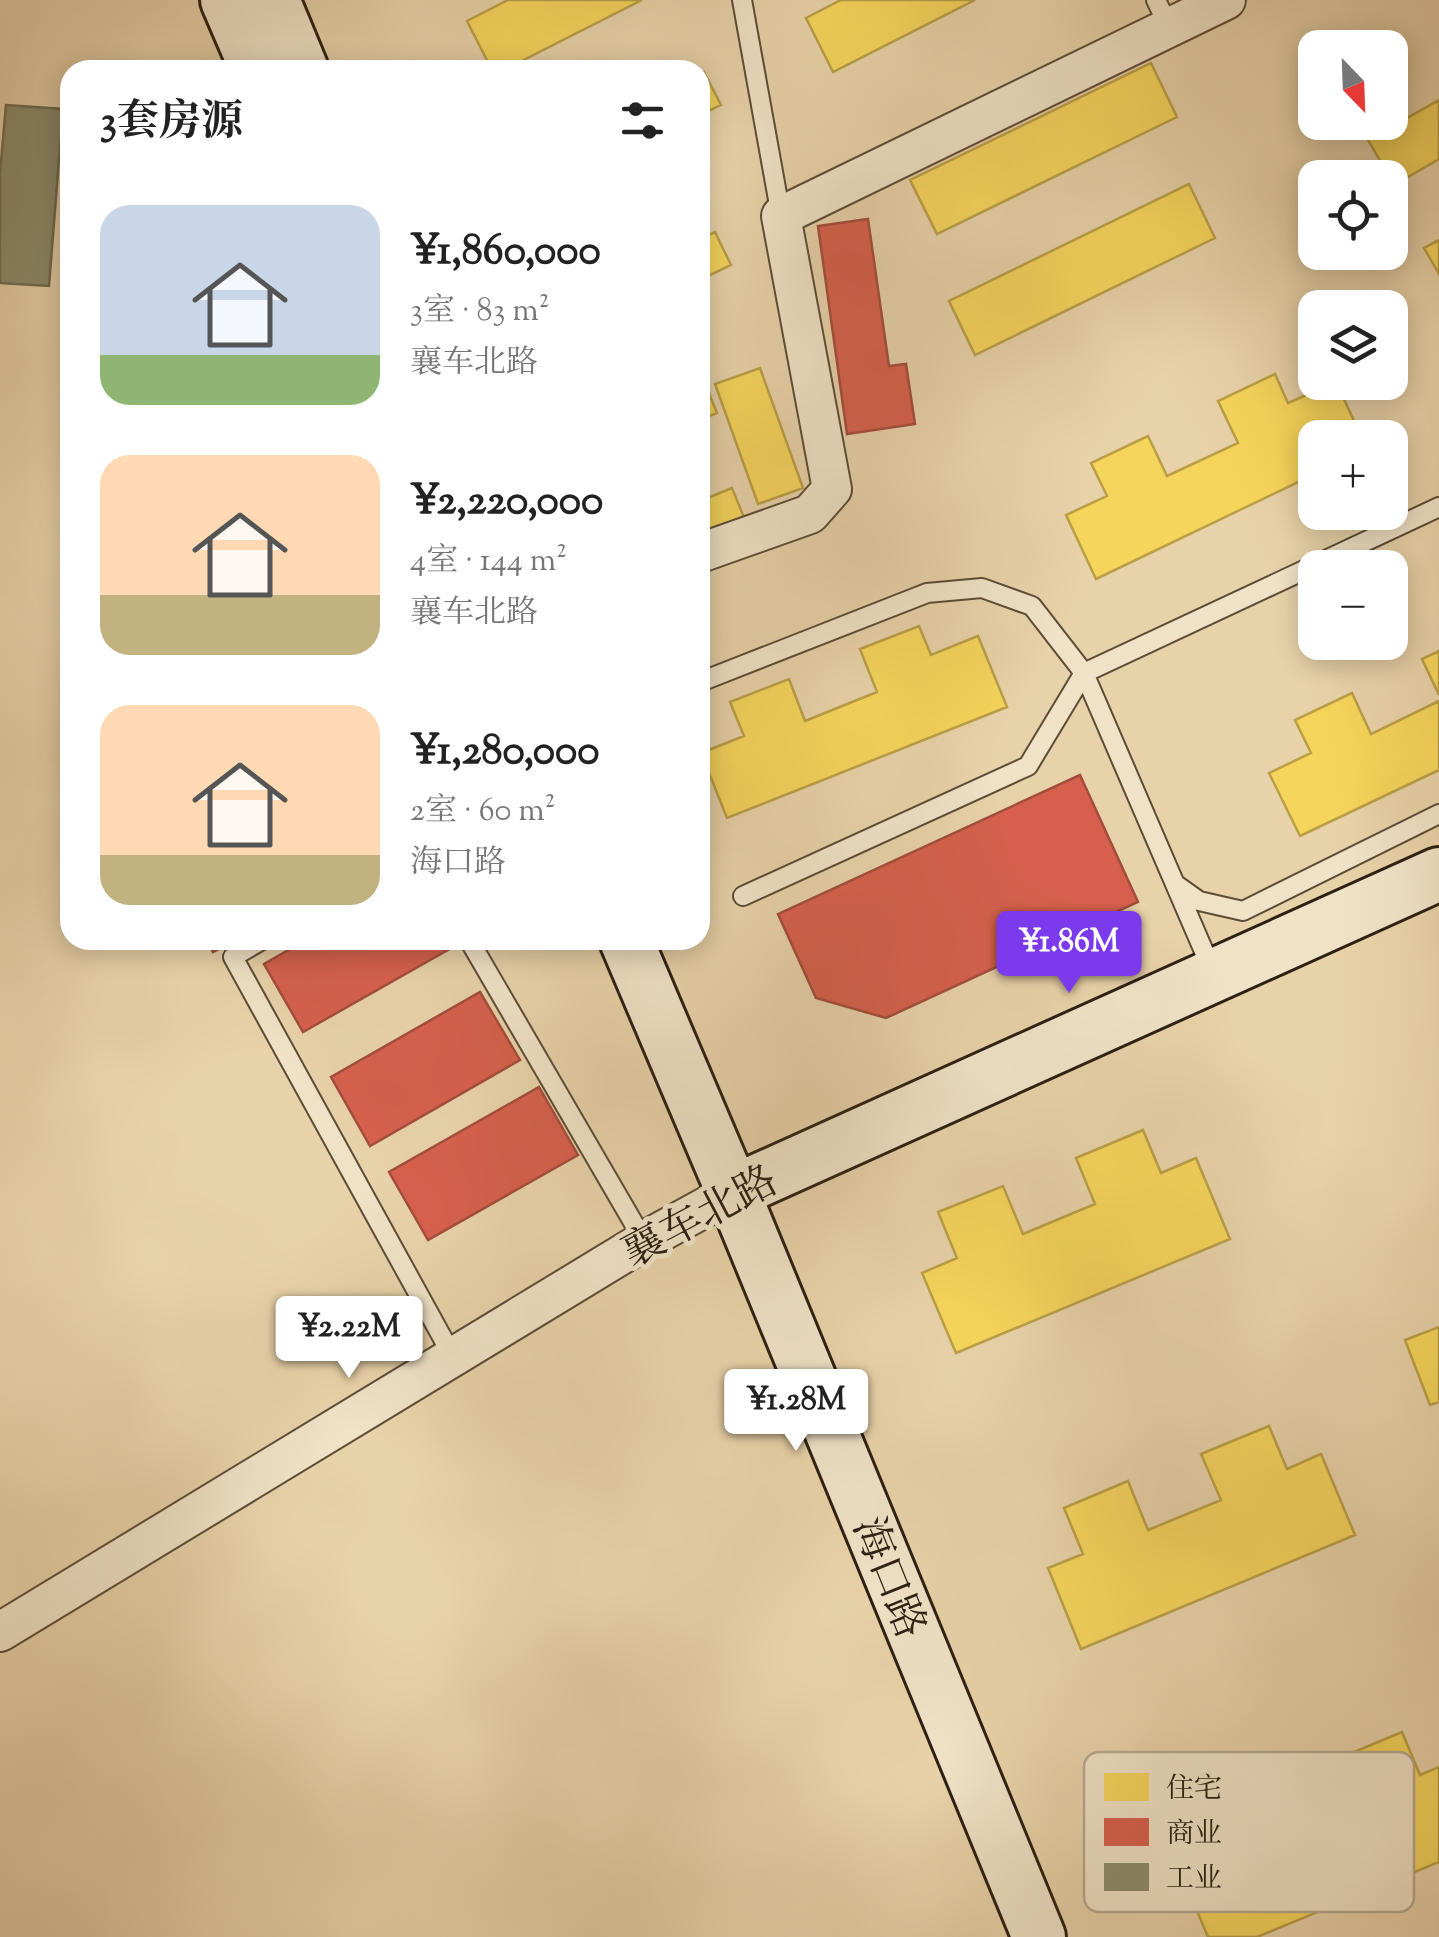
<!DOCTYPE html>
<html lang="zh">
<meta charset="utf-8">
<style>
body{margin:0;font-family:"Sorts Mill Goudy","Noto Serif SC",serif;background:#f6f6f6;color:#222;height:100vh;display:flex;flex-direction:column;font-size:38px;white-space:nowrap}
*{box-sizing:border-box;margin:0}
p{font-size:32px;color:#767676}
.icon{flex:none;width:55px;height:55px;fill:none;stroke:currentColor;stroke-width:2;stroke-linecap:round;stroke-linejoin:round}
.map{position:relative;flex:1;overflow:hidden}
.side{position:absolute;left:60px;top:60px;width:650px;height:890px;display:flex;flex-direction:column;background:#fff;border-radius:30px;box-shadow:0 5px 25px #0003}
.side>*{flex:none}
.needle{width:65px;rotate:157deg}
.buttons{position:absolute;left:1298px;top:30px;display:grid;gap:20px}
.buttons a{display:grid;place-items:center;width:110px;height:110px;border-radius:20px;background:#fff;box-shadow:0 5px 25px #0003;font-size:50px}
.price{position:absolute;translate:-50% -85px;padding:0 22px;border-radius:10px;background:#fff;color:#222;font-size:32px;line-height:65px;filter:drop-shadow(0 2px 5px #0008)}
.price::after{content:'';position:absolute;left:50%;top:60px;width:30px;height:22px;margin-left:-15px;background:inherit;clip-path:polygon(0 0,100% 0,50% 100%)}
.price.on{background:#7c3aed;color:#fff}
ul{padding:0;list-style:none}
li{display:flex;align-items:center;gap:30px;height:250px;padding:0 40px}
li span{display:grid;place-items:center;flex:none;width:280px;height:200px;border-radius:30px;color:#555}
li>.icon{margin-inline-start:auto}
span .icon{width:120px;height:120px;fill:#fffc;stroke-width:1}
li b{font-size:42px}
h2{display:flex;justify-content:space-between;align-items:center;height:120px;padding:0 40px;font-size:42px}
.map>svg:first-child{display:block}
.homes{fill:#f6d55c;stroke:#ba9f46;stroke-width:2.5}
.shops{fill:#d6604d;stroke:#a34d3c;stroke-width:2.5}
.industry{fill:#8c8c6e;stroke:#706c53;stroke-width:2.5}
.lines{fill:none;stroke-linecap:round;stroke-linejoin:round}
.lane-casing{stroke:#5c4c38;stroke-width:22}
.street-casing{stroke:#5c4c38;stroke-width:42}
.secondary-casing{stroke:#2d2013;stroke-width:58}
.lane{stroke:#f0e2c7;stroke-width:18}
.street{stroke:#f0e2c7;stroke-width:38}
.secondary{stroke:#f0e2c7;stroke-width:52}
.labels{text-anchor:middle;stroke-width:10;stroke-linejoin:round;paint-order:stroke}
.street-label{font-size:42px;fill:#2d2013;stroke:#f0e2c7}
.key{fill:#f0e2c7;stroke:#b6a891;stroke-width:2.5}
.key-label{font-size:28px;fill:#2d2013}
</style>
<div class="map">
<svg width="1439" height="1937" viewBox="0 0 1439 1937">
<rect width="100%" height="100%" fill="#e8d2a9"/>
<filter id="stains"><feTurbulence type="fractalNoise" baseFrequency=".002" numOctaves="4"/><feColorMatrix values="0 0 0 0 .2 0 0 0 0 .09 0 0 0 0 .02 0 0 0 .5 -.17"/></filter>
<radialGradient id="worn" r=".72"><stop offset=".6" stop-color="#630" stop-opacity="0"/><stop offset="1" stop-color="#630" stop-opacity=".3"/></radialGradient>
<path class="homes" d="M508,0H642L504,70H492L467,21Z
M841,0H975L833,72L806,18Z
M1151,63L1177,117L937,234L910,180Z
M704,72L721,105L700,115V74Z
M1439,100V159L1394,185L1368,140Z
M1189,184L1215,238L975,355L949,301Z
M715,232L731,265L700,280V240Z
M1439,240V274L1424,248Z
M760,368L803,488L758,504L715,384Z
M1275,374L1288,403L1336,382L1362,438H1315V474L1096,579L1066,515L1107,496L1091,463L1148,436L1167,476L1238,443L1218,401Z
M702,376L717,413L700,420V377Z
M732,488L747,525L700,544V501Z
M919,626L931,655L978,636L1007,707L727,818L701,753L744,736L730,702L789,679L805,721L877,692L860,649Z
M1439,651V695L1422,659Z
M1352,693L1371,734L1439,701V770L1300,836L1269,773L1311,753L1295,720Z
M1143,1130L1161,1173L1196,1158L1230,1239L956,1353L922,1273L957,1258L938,1212L1003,1186L1023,1234L1095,1204L1076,1158Z
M1439,1327V1402L1430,1405L1405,1340Z
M1269,1426L1287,1469L1321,1454L1355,1535L1081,1649L1048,1568L1083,1554L1064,1508L1128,1481L1148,1530L1221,1500L1201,1454Z
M1402,1732L1420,1775L1439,1767V1862L1257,1937H1208L1182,1875L1216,1860L1197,1814L1261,1788L1281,1836L1354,1806L1335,1760Z"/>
<path class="shops" d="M868,219L889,366L906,364L915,424L847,434L818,226Z
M1080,775L1138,902L886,1018L816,998L778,914Z
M207,940H236L213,952Z
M306,940H449L453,947L303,1032L264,964Z
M480,992L520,1060L370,1146L331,1077Z
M539,1087L578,1155L428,1240L389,1172Z"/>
<path class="industry" d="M6,105L63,109L49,286L0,283V173Z"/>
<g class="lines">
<g class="lane-casing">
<path id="lane" d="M742,0L781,216
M1156,0L1169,27
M700,682L927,593L982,588L1032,606L1084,673L1212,970
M1178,886L1199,901L1243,911L1439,814
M743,896L1028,766L1084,673L1439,507
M262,940L233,957L453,1357
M469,940L644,1241"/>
</g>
<g class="street-casing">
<path id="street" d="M700,553L810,514L832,489L781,216L1226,0
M0,1632L644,1241L733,1192"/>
</g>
<g class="secondary-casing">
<path id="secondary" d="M227,0L257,70
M273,0L302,70
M626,940L733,1192L1039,1937
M733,1192L1439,874"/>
</g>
<use href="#lane" class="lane"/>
<use href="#street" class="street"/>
<use href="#secondary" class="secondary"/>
</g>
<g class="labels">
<g class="street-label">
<text transform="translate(699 1215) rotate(-28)" y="15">襄车北路</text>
<text transform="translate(891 1577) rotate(68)" y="15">海口路</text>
</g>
</g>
<rect x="1084" y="1752" width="330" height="160" rx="15" class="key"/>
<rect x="1104" y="1773" width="45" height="28" fill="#f6d55c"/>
<rect x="1104" y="1818" width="45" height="28" fill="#d6604d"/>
<rect x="1104" y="1863" width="45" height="28" fill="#8c8c6e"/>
<g class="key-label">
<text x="1166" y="1797">住宅</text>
<text x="1166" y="1842">商业</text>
<text x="1166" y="1887">工业</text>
</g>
<rect width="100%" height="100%" filter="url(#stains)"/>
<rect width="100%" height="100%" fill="url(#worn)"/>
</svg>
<div class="buttons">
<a><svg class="needle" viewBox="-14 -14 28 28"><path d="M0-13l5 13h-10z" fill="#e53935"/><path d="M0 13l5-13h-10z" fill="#767676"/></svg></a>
<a><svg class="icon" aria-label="locate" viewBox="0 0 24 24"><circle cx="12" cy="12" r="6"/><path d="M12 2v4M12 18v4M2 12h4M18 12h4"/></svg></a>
<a><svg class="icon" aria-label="layers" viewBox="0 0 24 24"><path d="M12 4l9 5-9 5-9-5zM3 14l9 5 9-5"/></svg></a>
<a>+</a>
<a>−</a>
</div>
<b class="price on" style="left:1069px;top:996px">¥1.86M</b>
<b class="price" style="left:349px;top:1381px">¥2.22M</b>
<b class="price" style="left:796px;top:1454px">¥1.28M</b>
<section class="side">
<h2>3套房源<svg class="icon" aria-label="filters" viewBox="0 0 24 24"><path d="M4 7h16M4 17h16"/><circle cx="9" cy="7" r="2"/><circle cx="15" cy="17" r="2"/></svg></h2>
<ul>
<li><span style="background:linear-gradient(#c9d6e8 75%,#8fb573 0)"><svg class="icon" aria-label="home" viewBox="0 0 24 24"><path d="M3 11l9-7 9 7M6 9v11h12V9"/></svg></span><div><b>¥1,860,000</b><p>3室 · 83 m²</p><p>襄车北路</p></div></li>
<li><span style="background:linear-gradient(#ffd9b3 70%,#c2b280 0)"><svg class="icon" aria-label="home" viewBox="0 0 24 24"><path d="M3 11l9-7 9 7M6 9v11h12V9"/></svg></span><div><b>¥2,220,000</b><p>4室 · 144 m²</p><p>襄车北路</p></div></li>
<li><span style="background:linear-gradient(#ffd9b3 75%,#c2b280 0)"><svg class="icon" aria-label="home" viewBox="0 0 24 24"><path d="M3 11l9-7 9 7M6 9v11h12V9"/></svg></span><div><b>¥1,280,000</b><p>2室 · 60 m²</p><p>海口路</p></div></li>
</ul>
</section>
</div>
